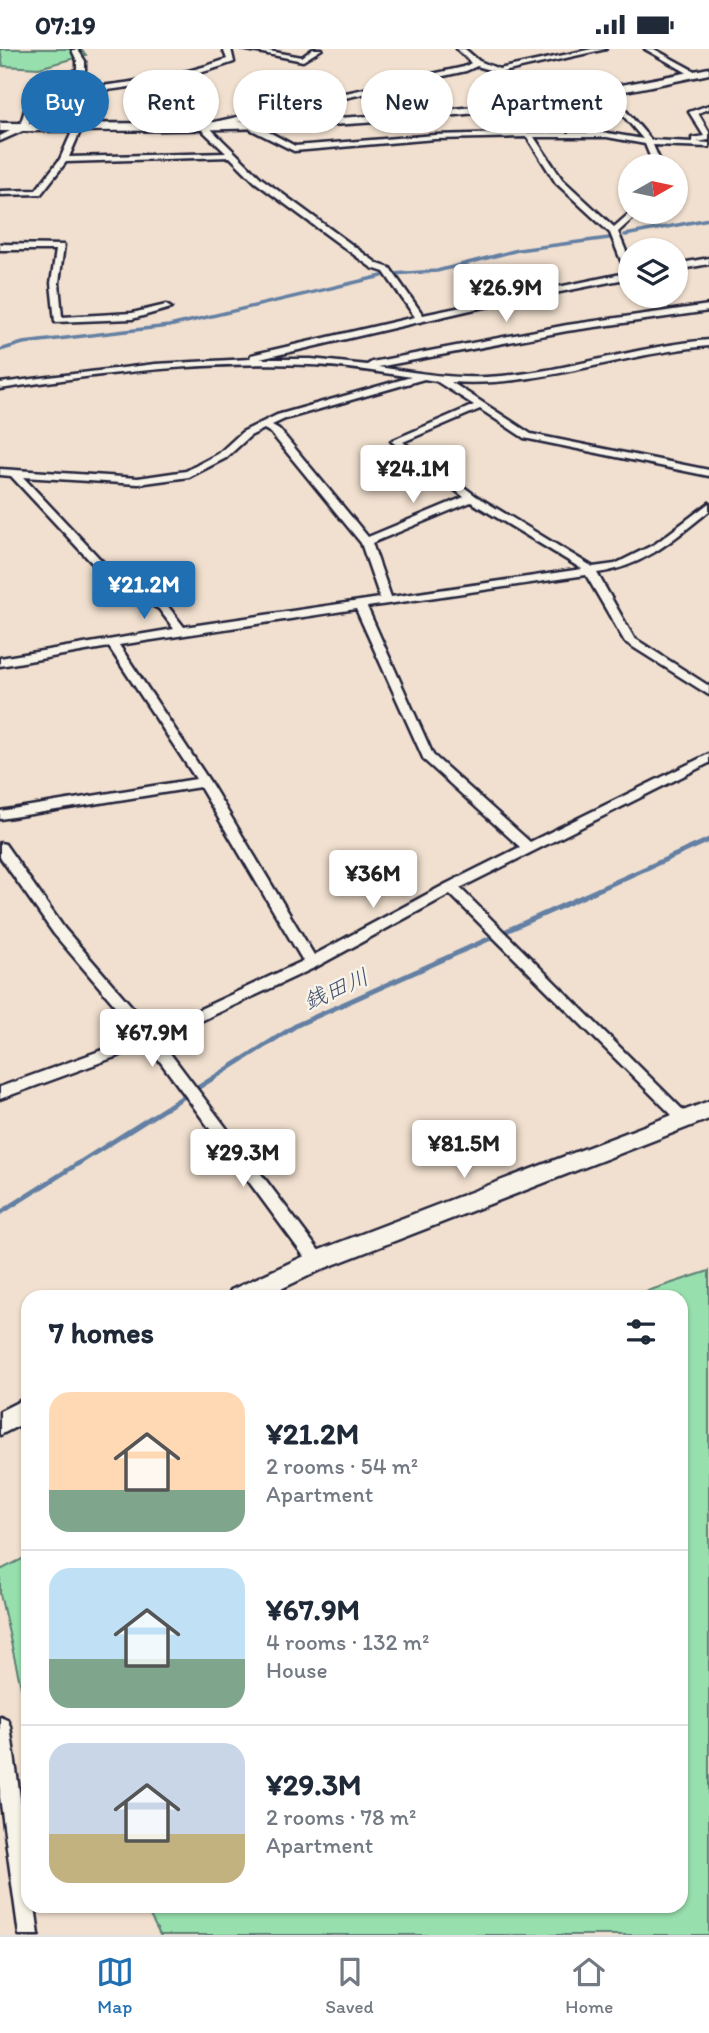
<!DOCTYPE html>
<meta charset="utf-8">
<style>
body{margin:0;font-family:Itim,"Klee One",sans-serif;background:#f2f2f3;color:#1f2937;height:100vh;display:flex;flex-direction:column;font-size:26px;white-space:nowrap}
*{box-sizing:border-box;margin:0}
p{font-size:23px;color:#747a83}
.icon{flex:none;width:38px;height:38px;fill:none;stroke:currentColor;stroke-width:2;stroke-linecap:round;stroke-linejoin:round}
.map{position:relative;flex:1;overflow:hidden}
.side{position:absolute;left:21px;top:1241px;width:667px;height:623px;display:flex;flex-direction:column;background:#fff;border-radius:21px;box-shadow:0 2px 5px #0004}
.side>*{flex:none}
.banner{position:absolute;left:21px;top:21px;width:668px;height:63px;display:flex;gap:14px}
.needle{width:46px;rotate:81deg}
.tools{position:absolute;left:618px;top:105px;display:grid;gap:14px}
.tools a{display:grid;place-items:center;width:70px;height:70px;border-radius:50%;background:#fff;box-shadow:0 2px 5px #0004;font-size:35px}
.price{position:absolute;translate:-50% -60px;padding:0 16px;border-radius:7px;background:#fff;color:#222;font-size:23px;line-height:46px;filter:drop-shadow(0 2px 4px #0008)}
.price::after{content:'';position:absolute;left:50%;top:42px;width:21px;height:16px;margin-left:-10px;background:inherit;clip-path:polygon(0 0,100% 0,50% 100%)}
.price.selected{background:#1f6fb2;color:#fff}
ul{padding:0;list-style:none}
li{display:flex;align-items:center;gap:21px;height:175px;padding:0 28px}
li+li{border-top:2px solid #e0e1e3}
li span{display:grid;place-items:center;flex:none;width:196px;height:140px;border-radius:21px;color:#555}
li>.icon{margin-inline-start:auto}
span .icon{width:84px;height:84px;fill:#fffc;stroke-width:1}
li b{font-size:30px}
h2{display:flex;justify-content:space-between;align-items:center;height:84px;padding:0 28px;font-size:30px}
.tag{padding:0 24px;border-radius:32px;background:#fff;box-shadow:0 2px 5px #0004;font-size:24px;line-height:63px}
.tag.selected{background:#1f6fb2;color:#fff}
.status{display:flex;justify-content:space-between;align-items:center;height:49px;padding:0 35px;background:#fff;direction:ltr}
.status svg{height:19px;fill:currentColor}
.dock{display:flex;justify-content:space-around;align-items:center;height:98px;border-top:2px solid #e0e1e3;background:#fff;font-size:19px;color:#747a83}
.dock a{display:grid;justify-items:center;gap:4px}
.dock .selected{color:#1f6fb2}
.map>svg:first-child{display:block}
.green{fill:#97dfad;stroke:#5c8074;stroke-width:2}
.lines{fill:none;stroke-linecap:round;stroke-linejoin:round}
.stream-far1{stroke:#637fa3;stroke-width:3.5}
.stream{stroke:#637fa3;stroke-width:5}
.street-casing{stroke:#22223b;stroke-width:5}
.secondary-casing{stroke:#22223b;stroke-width:5}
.street{fill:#f7f3e8;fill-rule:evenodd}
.secondary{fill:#f7f3e8;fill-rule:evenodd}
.labels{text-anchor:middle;stroke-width:5;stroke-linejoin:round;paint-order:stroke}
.water-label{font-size:23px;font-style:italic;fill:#43506f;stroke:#f7f3e8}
</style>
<div class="status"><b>07:19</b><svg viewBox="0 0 49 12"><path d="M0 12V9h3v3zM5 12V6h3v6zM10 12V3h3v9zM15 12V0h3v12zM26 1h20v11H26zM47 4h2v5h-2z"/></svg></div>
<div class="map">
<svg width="709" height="1886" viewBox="0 0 709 1886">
<rect width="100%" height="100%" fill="#f1e0cf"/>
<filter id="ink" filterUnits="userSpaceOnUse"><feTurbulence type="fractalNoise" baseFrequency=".0143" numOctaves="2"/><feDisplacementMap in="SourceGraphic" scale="14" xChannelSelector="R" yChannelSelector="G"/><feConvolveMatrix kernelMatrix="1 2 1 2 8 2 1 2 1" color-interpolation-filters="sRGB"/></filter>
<g filter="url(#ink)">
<path class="green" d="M0,0H81L86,6L39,19L3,17Z
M709,1222V1886H160L145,1857H681V1248H629Z
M28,1507V1669L0,1545V1521Z"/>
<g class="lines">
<path class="stream-far1" d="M625,186L709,170
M392,225L437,222L518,201L609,189
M0,301L23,294L169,277L382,227"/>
<path class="stream" d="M0,1164L297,976L709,791"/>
<g class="street-casing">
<path id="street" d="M223,0H231L234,13C172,36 105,41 40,49L35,54L27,80L0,92V87L20,77L28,51L77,20V12L72,1H78L85,12V21L50,43C109,36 170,31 227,10Z
M242,0H258L302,8L313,0H322L303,12Z
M457,0H465L479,12L499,20L592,0H606L499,24L477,17L466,22L210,79L261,129L378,215L390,219L423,266L626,224L610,184L556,134L527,88L435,90L294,102L250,80V76H256L295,97L435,86L507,84H607L643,90L605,45L604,43L608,41L651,91L693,93L692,89L704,87L689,63L709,56V60L698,64L709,83V91L697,93L709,94V98L653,96L662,117H654L645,95L607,88H534L562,130L614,178L631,163H640L618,183L630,212V229L475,260L260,310H311L367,316L372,313L567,276L709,256V262L567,282L378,318C414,323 450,330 486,328C561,325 634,297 709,291V297C623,304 539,339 451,333L531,385L709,421V427L524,389L480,360L403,393L476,447L593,518L615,515L655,495L709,454V462C673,491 643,518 597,524L634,589L709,637V646L625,593L586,526L367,558L433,706L530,793L709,705V714L460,839L692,1070L690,1074H680L450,845L316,918L160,991L323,1207L325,1212L323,1217L317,1219L311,1217L148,996L0,1050V1038L141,987L54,885L0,808V794L5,795L64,879L153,982L303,912L200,738L0,770V762L196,730L109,598L0,617V609L174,580L159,560L117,537L93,515L11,427L0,426V420L138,429L186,422L218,405L242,383L277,366L411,328C378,323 344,317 310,316C206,312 103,324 0,340V334L155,315L250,310L251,306L415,268L384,223L372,219L255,133L230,108L66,113L41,145L0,146V142L36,141L60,110L75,76L82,78L69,108L226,104L201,80V76L464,18L471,14ZM424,330L436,332L474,356L391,392L464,448L368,488L279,380L272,376L285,370ZM264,380L271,384L361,494L380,549L184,578L167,556L125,533L101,511L23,428L138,435L189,428L226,409L250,387ZM471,453L582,520L391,548L372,494ZM356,560L424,711L520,798L446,835L314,906L210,733L119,596Z
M645,0H654L700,25L693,27Z
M0,195L64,196L59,234L62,268L132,264L166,256L171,259L132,270L55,273L51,234L56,201H0Z
M709,209V215L676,221V215Z
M0,1667L7,1670L10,1677L28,1806V1857H35L39,1886H19L0,1748Z"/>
</g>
<g class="secondary-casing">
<path id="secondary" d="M709,19V25C622,44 535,59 447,67C298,82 149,82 0,82V74C149,75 298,75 446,61C535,52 622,37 709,19Z
M709,1052V1070L325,1219L264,1248H228L231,1241L309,1205Z
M28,1348V1372L0,1386V1362Z"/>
</g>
<use href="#street" class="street"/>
<use href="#secondary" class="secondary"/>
</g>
</g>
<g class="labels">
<g class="water-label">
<text transform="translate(336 940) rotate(-24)" y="8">銭田川</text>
</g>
</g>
</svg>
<div class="tools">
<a><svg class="needle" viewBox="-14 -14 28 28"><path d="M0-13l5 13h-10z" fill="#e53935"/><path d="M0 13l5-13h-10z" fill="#747a83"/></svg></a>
<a><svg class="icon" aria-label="layers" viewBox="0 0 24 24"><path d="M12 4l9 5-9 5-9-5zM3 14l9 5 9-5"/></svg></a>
</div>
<b class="price" style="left:506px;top:275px">¥26.9M</b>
<b class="price" style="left:413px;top:456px">¥24.1M</b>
<b class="price selected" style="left:144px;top:572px">¥21.2M</b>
<b class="price" style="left:373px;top:861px">¥36M</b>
<b class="price" style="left:152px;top:1020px">¥67.9M</b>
<b class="price" style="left:464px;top:1131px">¥81.5M</b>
<b class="price" style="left:243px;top:1140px">¥29.3M</b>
<div class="banner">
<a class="tag selected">Buy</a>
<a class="tag">Rent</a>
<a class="tag">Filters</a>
<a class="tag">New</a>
<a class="tag">Apartment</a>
</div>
<section class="side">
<h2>7 homes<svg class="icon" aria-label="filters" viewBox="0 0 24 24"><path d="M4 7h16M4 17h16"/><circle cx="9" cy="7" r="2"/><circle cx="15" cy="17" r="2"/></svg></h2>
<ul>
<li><span style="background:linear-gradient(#ffd9b3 70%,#7fa58c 0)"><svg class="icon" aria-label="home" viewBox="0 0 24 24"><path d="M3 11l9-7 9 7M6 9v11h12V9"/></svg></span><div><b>¥21.2M</b><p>2 rooms · 54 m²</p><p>Apartment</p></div></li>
<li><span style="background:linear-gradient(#bfe0f5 65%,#7fa58c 0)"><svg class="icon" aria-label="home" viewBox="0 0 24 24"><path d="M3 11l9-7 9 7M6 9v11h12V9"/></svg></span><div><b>¥67.9M</b><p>4 rooms · 132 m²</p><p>House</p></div></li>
<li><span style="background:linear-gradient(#c9d6e8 65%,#c2b280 0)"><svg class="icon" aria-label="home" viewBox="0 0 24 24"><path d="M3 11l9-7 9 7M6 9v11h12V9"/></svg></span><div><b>¥29.3M</b><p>2 rooms · 78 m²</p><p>Apartment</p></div></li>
</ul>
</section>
</div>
<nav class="dock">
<a class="selected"><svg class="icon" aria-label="map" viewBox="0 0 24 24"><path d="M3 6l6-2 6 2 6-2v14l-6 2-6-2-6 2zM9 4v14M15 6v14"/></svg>Map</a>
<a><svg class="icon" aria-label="saved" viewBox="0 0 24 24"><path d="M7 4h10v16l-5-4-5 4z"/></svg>Saved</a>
<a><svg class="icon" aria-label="home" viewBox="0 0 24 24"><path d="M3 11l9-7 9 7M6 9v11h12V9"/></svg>Home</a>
</nav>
